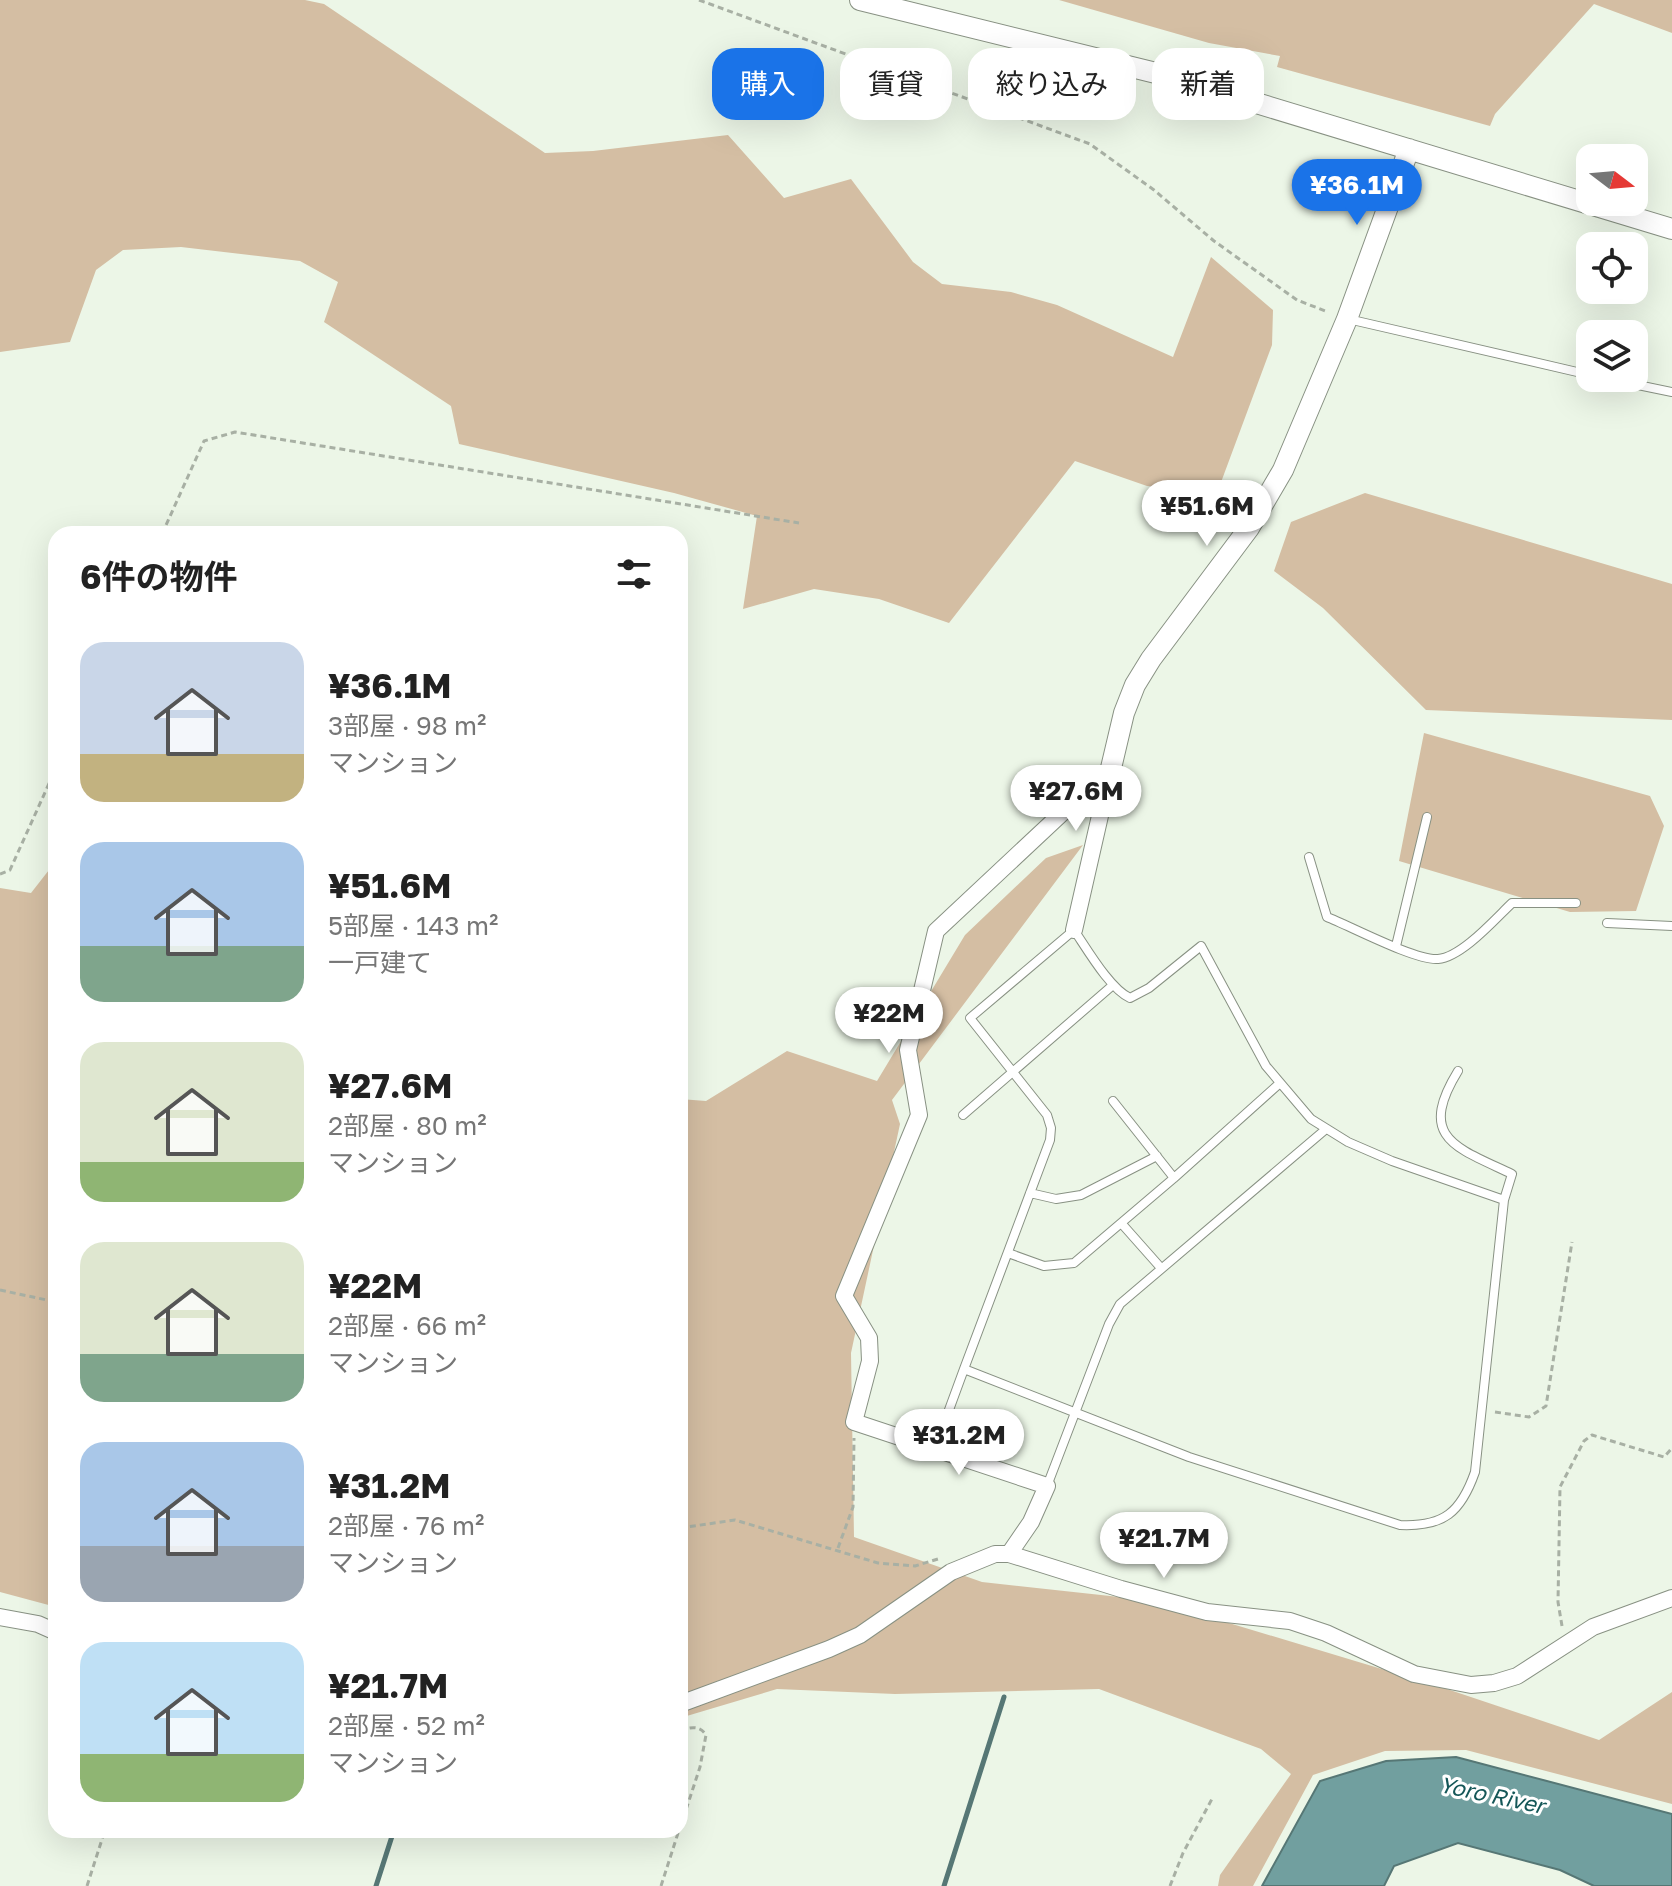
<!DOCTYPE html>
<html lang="ja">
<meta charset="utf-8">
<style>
body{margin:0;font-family:"Golos Text","Noto Sans JP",sans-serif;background:#f2f2f2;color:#222;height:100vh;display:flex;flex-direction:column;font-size:30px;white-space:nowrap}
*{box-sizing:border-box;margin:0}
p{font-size:26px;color:#767676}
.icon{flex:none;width:44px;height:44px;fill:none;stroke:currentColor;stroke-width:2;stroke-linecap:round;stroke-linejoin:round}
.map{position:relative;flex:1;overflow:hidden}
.side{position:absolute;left:48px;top:526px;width:640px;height:1312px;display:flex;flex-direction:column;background:#fff;border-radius:24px;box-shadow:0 8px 32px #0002}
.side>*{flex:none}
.hud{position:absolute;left:712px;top:48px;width:760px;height:72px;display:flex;gap:16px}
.needle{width:52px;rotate:106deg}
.tools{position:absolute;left:1576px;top:144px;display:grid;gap:16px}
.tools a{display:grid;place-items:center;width:72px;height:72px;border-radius:16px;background:#fff;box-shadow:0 8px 32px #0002;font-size:40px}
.price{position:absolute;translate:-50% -68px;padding:0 18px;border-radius:28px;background:#fff;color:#222;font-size:26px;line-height:52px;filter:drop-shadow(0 2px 4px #0008)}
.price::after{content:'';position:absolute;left:50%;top:48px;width:24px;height:18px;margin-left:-12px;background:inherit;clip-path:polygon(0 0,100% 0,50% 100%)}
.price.selected{background:#1a73e8;color:#fff}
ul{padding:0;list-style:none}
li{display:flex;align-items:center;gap:24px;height:200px;padding:0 32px}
li span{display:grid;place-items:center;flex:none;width:224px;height:160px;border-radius:24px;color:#555}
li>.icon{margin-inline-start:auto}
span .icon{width:96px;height:96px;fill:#fffc;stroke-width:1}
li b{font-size:34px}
h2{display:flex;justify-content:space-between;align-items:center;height:96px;padding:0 32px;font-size:34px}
.pill{padding:0 28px;border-radius:24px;background:#fff;box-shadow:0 8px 32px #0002;font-size:28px;line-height:72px}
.pill.selected{background:#1a73e8;color:#fff}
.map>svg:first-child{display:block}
.green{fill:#d4bea3}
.water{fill:#719f9f;stroke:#567775;stroke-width:2}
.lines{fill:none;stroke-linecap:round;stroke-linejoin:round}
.stream{stroke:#567775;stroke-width:5}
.service-casing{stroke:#889183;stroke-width:10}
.minor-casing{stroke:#889183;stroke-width:18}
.tertiary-casing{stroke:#889183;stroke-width:22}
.path{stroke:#a8b0a4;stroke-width:3;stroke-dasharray:6 4;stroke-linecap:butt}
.service{stroke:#fff;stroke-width:8}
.minor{stroke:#fff;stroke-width:16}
.tertiary{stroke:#fff;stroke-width:20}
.labels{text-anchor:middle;stroke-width:6;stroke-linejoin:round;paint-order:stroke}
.water-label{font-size:22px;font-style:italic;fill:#155758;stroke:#fff}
</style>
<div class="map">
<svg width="1672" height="1886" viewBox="0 0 1672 1886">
<rect width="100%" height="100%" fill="#ecf6e7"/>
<path class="green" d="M0,0H305L324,4L545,153L593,151L728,135L784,198L851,179L913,262L942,284L1011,292L1057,305L1173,357L1211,257L1273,310L1272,345L1217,493L1147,486L1075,461L949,623L879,599L814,589L743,609L757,516L674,493L459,444L451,406L324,322L338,282L300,261L181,247L123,250L96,270L70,342L0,352Z
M1059,0H1672V33L1594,4L1495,114L1490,126L1277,67L1280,56L1209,43Z
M1365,493L1672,584V720L1426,710L1323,608L1274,571L1291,522Z
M1424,733L1650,796L1664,826L1636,911L1570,912L1399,861Z
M1083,845L892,1100L900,1124L851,1353L854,1537L982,1582L1156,1601L1438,1686L1599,1740L1672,1692V1804L1466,1750L1385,1751L1313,1775L1253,1886H1218L1220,1875L1291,1774L1261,1749L1099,1689L895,1694L777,1689L680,1718V1099L706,1101L787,1051L877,1081L965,935L1046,858Z
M56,861V1607L0,1592V888L31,893Z"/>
<path class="water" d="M1456,1757L1672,1814V1886H1594L1560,1870L1458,1843L1394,1866L1384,1886H1262L1320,1781L1386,1761Z"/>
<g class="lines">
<path class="stream" d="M376,1886L394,1830
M944,1886L1004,1697"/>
<g class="service-casing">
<path id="service" d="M1348,319L1590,375
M1604,378L1672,392
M1309,857L1327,917C1350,926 1416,961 1438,959C1462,957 1495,919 1512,903H1576
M1607,923L1672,926
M1396,946L1427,817
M1458,1071C1417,1138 1455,1147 1512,1174L1504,1200L1475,1472C1461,1512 1444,1527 1400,1525L1189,1457L964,1369L1050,1140L1051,1128L1047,1115L970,1018L1074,930C1087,949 1110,989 1130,998L1149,988L1201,946L1266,1066L1311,1119L1348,1142L1392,1161L1504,1200
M1113,1101L1174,1178
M963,1115L1113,985
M1030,1193L1056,1199L1081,1195L1157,1156
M1122,1224L1161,1268
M1008,1253L1044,1266L1074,1263L1174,1178L1280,1083
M935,1448L964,1369
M1047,1486L1109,1324L1120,1304L1326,1129"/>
</g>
<g class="minor-casing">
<path id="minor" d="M1009,1554L1031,1522L1047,1486L854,1422L870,1361L869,1338L844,1296L919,1115L908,1050L936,931L1091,786L1107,785L1074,930
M0,1617L38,1624L56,1632
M680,1704L829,1649L860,1635L951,1572L995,1554H1009L1121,1589L1207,1612L1290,1621L1326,1633L1414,1674L1471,1685L1494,1683L1517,1676L1593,1627L1672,1598"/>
</g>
<g class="tertiary-casing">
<path id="tertiary" d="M860,0L1164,75L1672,229
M1107,785L1124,713L1135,685L1151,659L1249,528L1283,470L1347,319L1409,149"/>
</g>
<path class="path" d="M699,0L1090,144L1154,190L1214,241L1297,300L1328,312
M162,534L204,441L235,432L799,523
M0,874L10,870L56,768
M0,1290L56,1302
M1495,1412L1529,1417L1546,1406L1572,1242
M680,1528L735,1520L878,1563L915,1566L941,1558
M838,1548L853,1507L854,1438
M1562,1626L1558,1602L1560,1487L1584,1441L1592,1435L1664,1457L1672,1448
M680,1731C690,1727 700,1725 706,1735L700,1767L680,1828
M87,1886L105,1830
M661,1886L679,1830
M1170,1886L1183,1853L1213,1797"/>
<use href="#service" class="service"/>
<use href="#minor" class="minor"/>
<use href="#tertiary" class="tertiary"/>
</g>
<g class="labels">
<g class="water-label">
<text transform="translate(1492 1795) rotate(12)" y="8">Yoro River</text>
</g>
</g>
</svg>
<div class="tools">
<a><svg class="needle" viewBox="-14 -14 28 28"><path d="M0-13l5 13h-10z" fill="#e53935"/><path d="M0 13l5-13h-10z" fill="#767676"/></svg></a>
<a><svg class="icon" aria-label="locate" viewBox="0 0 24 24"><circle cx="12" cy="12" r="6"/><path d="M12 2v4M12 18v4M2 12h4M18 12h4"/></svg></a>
<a><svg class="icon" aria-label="layers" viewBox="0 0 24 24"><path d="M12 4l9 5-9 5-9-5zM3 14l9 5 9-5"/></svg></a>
</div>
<b class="price selected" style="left:1357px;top:227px">¥36.1M</b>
<b class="price" style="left:1207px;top:548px">¥51.6M</b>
<b class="price" style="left:1076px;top:833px">¥27.6M</b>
<b class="price" style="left:889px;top:1055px">¥22M</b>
<b class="price" style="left:959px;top:1477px">¥31.2M</b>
<b class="price" style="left:1164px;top:1580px">¥21.7M</b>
<div class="hud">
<a class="pill selected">購入</a>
<a class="pill">賃貸</a>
<a class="pill">絞り込み</a>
<a class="pill">新着</a>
</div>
<section class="side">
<h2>6件の物件<svg class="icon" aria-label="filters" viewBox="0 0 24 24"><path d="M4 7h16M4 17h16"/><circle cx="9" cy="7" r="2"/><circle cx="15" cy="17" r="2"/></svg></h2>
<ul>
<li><span style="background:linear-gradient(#c9d6e8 70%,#c2b280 0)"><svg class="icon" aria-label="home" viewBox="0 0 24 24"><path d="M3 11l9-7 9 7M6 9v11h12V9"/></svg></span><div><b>¥36.1M</b><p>3部屋 · 98 m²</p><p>マンション</p></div></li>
<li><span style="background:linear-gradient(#a9c7e8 65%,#7fa58c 0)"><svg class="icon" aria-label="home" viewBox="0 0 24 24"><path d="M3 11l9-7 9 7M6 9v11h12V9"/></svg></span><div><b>¥51.6M</b><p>5部屋 · 143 m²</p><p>一戸建て</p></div></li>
<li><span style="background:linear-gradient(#dfe7d0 75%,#8fb573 0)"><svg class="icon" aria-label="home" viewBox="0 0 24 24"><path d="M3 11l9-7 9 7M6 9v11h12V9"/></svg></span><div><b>¥27.6M</b><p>2部屋 · 80 m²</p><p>マンション</p></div></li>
<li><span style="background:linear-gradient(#dfe7d0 70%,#7fa58c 0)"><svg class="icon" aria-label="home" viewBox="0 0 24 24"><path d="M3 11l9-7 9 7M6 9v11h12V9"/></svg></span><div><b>¥22M</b><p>2部屋 · 66 m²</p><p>マンション</p></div></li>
<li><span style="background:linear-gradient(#a9c7e8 65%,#9aa5b1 0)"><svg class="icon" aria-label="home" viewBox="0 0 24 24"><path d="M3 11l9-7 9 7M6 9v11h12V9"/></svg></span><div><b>¥31.2M</b><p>2部屋 · 76 m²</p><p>マンション</p></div></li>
<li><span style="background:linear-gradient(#bfe0f5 70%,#8fb573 0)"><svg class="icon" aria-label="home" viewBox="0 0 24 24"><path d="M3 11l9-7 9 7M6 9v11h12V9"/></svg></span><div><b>¥21.7M</b><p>2部屋 · 52 m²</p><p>マンション</p></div></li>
</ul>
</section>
</div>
